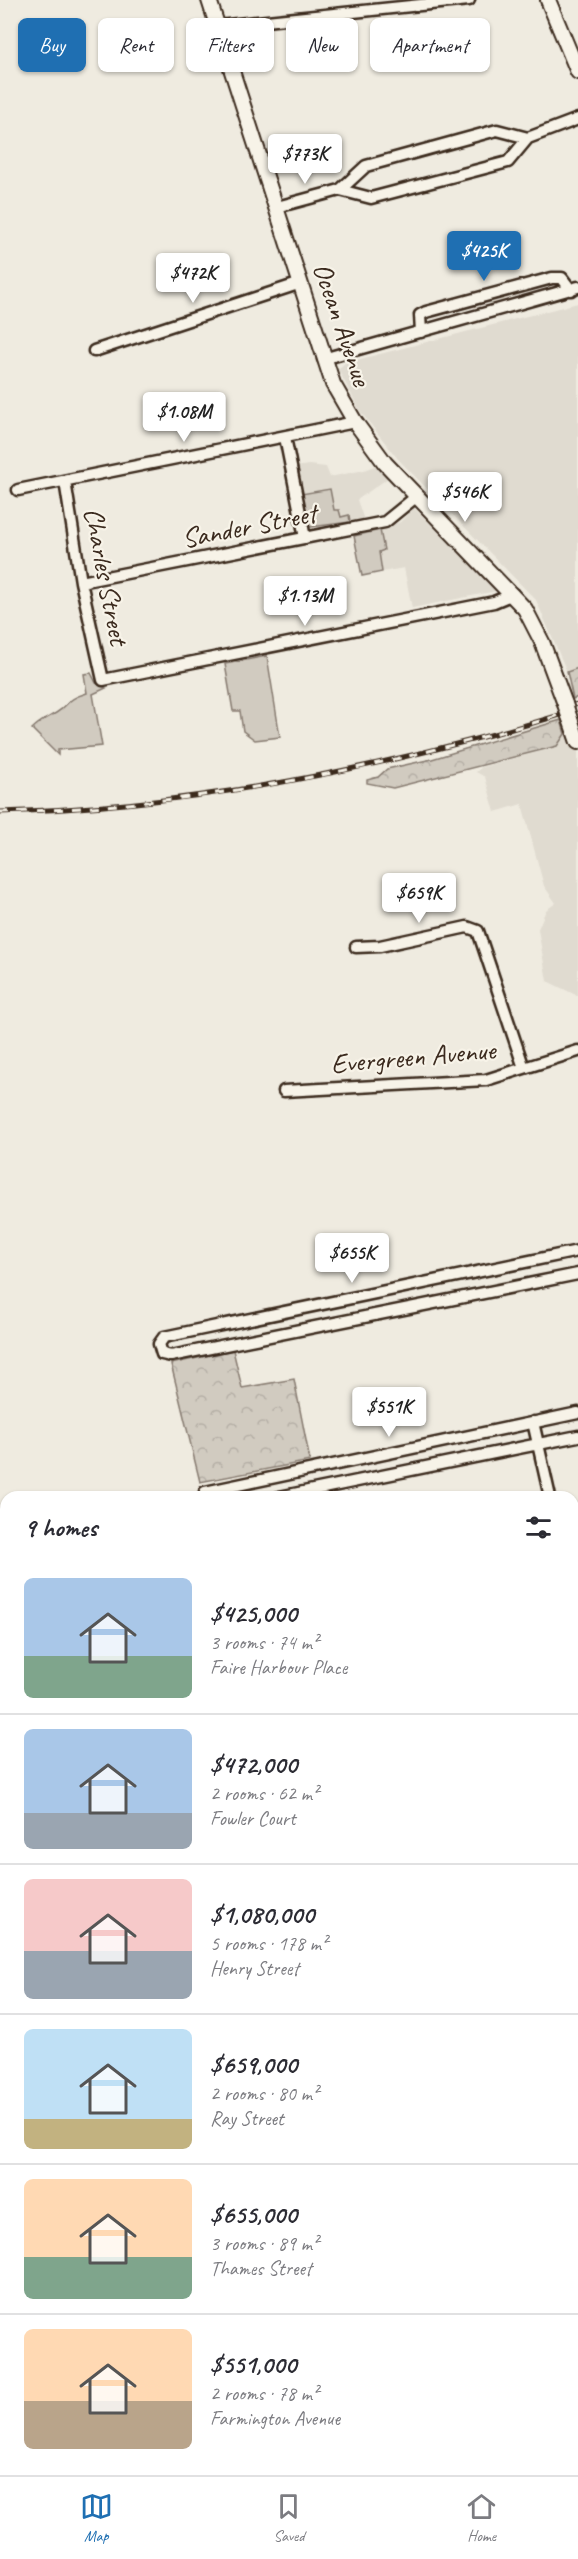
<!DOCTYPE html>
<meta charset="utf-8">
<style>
body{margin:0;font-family:Caveat,sans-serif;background:#f2f2f3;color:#2b2b33;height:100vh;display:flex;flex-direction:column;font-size:22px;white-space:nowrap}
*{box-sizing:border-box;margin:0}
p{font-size:20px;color:#7c7c81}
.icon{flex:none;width:33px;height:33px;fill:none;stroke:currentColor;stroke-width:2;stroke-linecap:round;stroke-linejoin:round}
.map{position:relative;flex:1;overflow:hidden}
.sheet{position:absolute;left:0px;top:1491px;width:579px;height:984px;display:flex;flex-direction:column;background:#fff;border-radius:18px 18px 0 0;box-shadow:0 2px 4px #0004}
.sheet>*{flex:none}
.top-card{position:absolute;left:18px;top:18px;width:543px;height:54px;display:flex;gap:12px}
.price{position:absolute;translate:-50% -51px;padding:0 14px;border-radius:6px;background:#fff;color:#222;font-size:20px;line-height:39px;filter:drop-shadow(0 2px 3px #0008)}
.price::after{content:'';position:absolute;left:50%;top:36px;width:18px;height:14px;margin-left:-9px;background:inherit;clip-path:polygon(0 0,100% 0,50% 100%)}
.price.on{background:#1f6fb2;color:#fff}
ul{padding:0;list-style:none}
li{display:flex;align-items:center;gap:18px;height:150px;padding:0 24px}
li+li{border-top:2px solid #e1e1e2}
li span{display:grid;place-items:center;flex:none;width:168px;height:120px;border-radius:9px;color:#555}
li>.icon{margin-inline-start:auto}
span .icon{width:72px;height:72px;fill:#fffc;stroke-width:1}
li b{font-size:26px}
h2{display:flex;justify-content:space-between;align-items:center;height:72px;padding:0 24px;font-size:26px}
.tag{padding:0 21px;border-radius:9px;background:#fff;box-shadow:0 2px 4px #0004;font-size:21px;line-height:54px}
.tag.on{background:#1f6fb2;color:#fff}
.tabs{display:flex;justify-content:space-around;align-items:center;height:84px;border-top:2px solid #e1e1e2;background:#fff;font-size:16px;color:#7c7c81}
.tabs a{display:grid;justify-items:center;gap:3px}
.tabs .on{color:#1f6fb2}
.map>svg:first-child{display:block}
.built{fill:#e0dbd0}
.green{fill:#d1cbc0;stroke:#867a6f;stroke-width:1.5}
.forest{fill:url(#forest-crowns);stroke:#867a6f;stroke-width:1.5}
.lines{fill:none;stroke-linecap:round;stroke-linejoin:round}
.stream{stroke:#7e7266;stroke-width:3}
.street-casing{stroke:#3b2a1e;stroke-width:15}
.secondary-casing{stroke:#3b2a1e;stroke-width:18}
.street{stroke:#f7f3e8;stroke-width:10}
.secondary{stroke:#f7f3e8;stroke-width:14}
.rail-casing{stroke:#3b2a1e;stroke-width:5}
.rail{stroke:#f7f3e8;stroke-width:3;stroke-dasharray:9;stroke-linecap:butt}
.secondary-bridge-casing{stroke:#3b2a1e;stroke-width:18;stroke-linecap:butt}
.secondary-bridge{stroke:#f7f3e8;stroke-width:14}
.labels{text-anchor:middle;stroke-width:4.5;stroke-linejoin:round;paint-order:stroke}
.street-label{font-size:28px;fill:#3b2a1e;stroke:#f7f3e8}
</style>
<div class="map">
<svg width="578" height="2475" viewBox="0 0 578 2475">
<defs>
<pattern id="forest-crowns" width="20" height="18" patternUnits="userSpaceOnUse" patternTransform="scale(1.5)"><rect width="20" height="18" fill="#d1cbc0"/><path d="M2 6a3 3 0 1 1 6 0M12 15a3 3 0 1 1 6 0" fill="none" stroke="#b4aea5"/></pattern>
</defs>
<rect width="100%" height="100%" fill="#efebe0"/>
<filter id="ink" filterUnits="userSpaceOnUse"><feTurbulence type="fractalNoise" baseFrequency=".0167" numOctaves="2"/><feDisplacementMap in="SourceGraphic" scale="12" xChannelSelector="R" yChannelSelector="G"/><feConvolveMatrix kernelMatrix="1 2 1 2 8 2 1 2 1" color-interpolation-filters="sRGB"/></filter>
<g filter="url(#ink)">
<path class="built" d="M578,303V668L567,672L536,600L398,459L360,411L338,369L345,363Z
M309,465L326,467L330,477L364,470L377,465L388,478L357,500L364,520L350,522L349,515L340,517L334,511L301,494L295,467Z
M414,508L489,582L496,591L412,608L404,568L382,572L379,552L384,550L380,530L400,522Z
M578,730V996L547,981L538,929L546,910L556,903L544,886L522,804L495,812L485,777L476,772L482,767L557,746L565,734Z"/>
<path class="green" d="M330,489L334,510H339L341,517L349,515L350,522L311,527L308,525L301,494Z
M380,530L384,550L379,552L382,572L362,576L354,536Z
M267,656L280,737L255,740L243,731L240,711H233L225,664Z
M91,673L96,683L106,688L93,694L102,746L58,750V755L32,729C40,721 46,719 56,713C71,704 64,700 87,693L84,674Z"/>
<path class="forest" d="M578,668V697L573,699L567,672Z
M561,720L565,734L557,746L393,788L367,783V780L378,777L387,769L432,759Z
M233,1350L242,1388L294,1379L310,1461L200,1482L171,1364Z
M578,1516V1627H573V1518Z
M578,2017V2077L573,2059V2019Z"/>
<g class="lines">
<path class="stream" d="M0,1556L6,1561
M387,2469L398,2475"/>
<g class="street-casing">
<path id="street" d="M218,26L469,0
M340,190L371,198L508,162L528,138L578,119
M277,207L340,190L366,166L497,130L528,138
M421,332L420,315L426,312L552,278H562L571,290
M94,351L301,283
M323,359L578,287
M285,437L305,538
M65,481L81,582L103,680L494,602L513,594
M18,490L355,422
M81,582L385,522L417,496
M356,947L380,946L467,927L478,931L524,1068
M284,1091L486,1080L578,1051
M578,1251L164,1337L159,1344L162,1354L171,1356L578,1274
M533,1422L550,1497
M207,1497L205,1492L578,1413
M279,1497L578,1436
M573,1754L578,1765
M573,2005L578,2003
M573,2141L578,2139"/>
</g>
<g class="secondary-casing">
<path id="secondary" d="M209,0L333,384L355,422L385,463L525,609L542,642L565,704
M548,0L578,72
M569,716L578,742"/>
</g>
<use href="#street" class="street"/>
<use href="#secondary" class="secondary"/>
<g class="rail-casing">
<path id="rail" d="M574,705L578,704
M0,812C191,807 377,770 560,715"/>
</g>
<use href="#rail" class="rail"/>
<g class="secondary-bridge-casing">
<path id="secondary-bridge" d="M565,704L569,716"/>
</g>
<use href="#secondary-bridge" class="secondary-bridge"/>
</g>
</g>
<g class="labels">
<g class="street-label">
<text transform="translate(343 324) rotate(71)" y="10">Ocean Avenue</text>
<text transform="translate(249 525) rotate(-11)" y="10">Sander Street</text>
<text transform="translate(107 576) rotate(79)" y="10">Charles Street</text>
<text transform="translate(413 1056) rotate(-5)" y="10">Evergreen Avenue</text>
</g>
</g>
</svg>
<b class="price" style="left:305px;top:185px">$773K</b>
<b class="price on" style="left:484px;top:282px">$425K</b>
<b class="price" style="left:193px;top:304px">$472K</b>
<b class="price" style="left:184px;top:443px">$1.08M</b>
<b class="price" style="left:465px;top:523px">$546K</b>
<b class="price" style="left:305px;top:627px">$1.13M</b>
<b class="price" style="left:419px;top:924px">$659K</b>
<b class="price" style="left:352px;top:1284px">$655K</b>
<b class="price" style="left:389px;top:1438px">$551K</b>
<div class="top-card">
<a class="tag on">Buy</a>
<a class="tag">Rent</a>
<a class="tag">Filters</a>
<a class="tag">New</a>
<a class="tag">Apartment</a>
</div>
<section class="sheet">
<h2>9 homes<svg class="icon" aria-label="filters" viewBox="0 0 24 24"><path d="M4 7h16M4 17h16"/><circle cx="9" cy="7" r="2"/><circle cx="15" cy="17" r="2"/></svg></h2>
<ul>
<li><span style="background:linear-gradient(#a9c7e8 65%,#7fa58c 0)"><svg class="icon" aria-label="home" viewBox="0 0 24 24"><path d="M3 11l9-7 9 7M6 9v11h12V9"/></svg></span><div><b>$425,000</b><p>3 rooms · 74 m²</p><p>Faire Harbour Place</p></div></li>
<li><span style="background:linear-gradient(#a9c7e8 70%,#9aa5b1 0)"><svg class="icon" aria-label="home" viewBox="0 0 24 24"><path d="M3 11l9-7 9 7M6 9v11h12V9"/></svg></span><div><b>$472,000</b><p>2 rooms · 62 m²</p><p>Fowler Court</p></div></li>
<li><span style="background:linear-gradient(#f6c9c9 60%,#9aa5b1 0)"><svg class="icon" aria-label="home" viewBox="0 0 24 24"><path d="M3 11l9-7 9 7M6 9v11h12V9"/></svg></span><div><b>$1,080,000</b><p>5 rooms · 178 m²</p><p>Henry Street</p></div></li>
<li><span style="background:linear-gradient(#bfe0f5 75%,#c2b280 0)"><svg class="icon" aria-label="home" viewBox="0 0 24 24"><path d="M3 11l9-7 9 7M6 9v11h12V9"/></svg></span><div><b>$659,000</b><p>2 rooms · 80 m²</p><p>Ray Street</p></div></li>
<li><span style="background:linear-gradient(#ffd9b3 65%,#7fa58c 0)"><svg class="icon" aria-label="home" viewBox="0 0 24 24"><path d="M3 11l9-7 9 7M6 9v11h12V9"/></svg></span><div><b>$655,000</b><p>3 rooms · 89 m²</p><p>Thames Street</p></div></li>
<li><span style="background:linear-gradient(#ffd9b3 60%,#b9a48a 0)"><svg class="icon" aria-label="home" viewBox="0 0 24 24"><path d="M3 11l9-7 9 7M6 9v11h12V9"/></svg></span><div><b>$551,000</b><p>2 rooms · 78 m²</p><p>Farmington Avenue</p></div></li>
</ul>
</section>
</div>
<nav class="tabs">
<a class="on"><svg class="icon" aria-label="map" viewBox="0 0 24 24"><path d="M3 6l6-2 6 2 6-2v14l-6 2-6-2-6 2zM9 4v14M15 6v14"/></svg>Map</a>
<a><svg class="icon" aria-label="saved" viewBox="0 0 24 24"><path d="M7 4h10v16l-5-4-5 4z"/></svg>Saved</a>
<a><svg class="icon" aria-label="home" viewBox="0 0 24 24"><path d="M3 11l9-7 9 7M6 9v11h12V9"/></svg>Home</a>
</nav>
